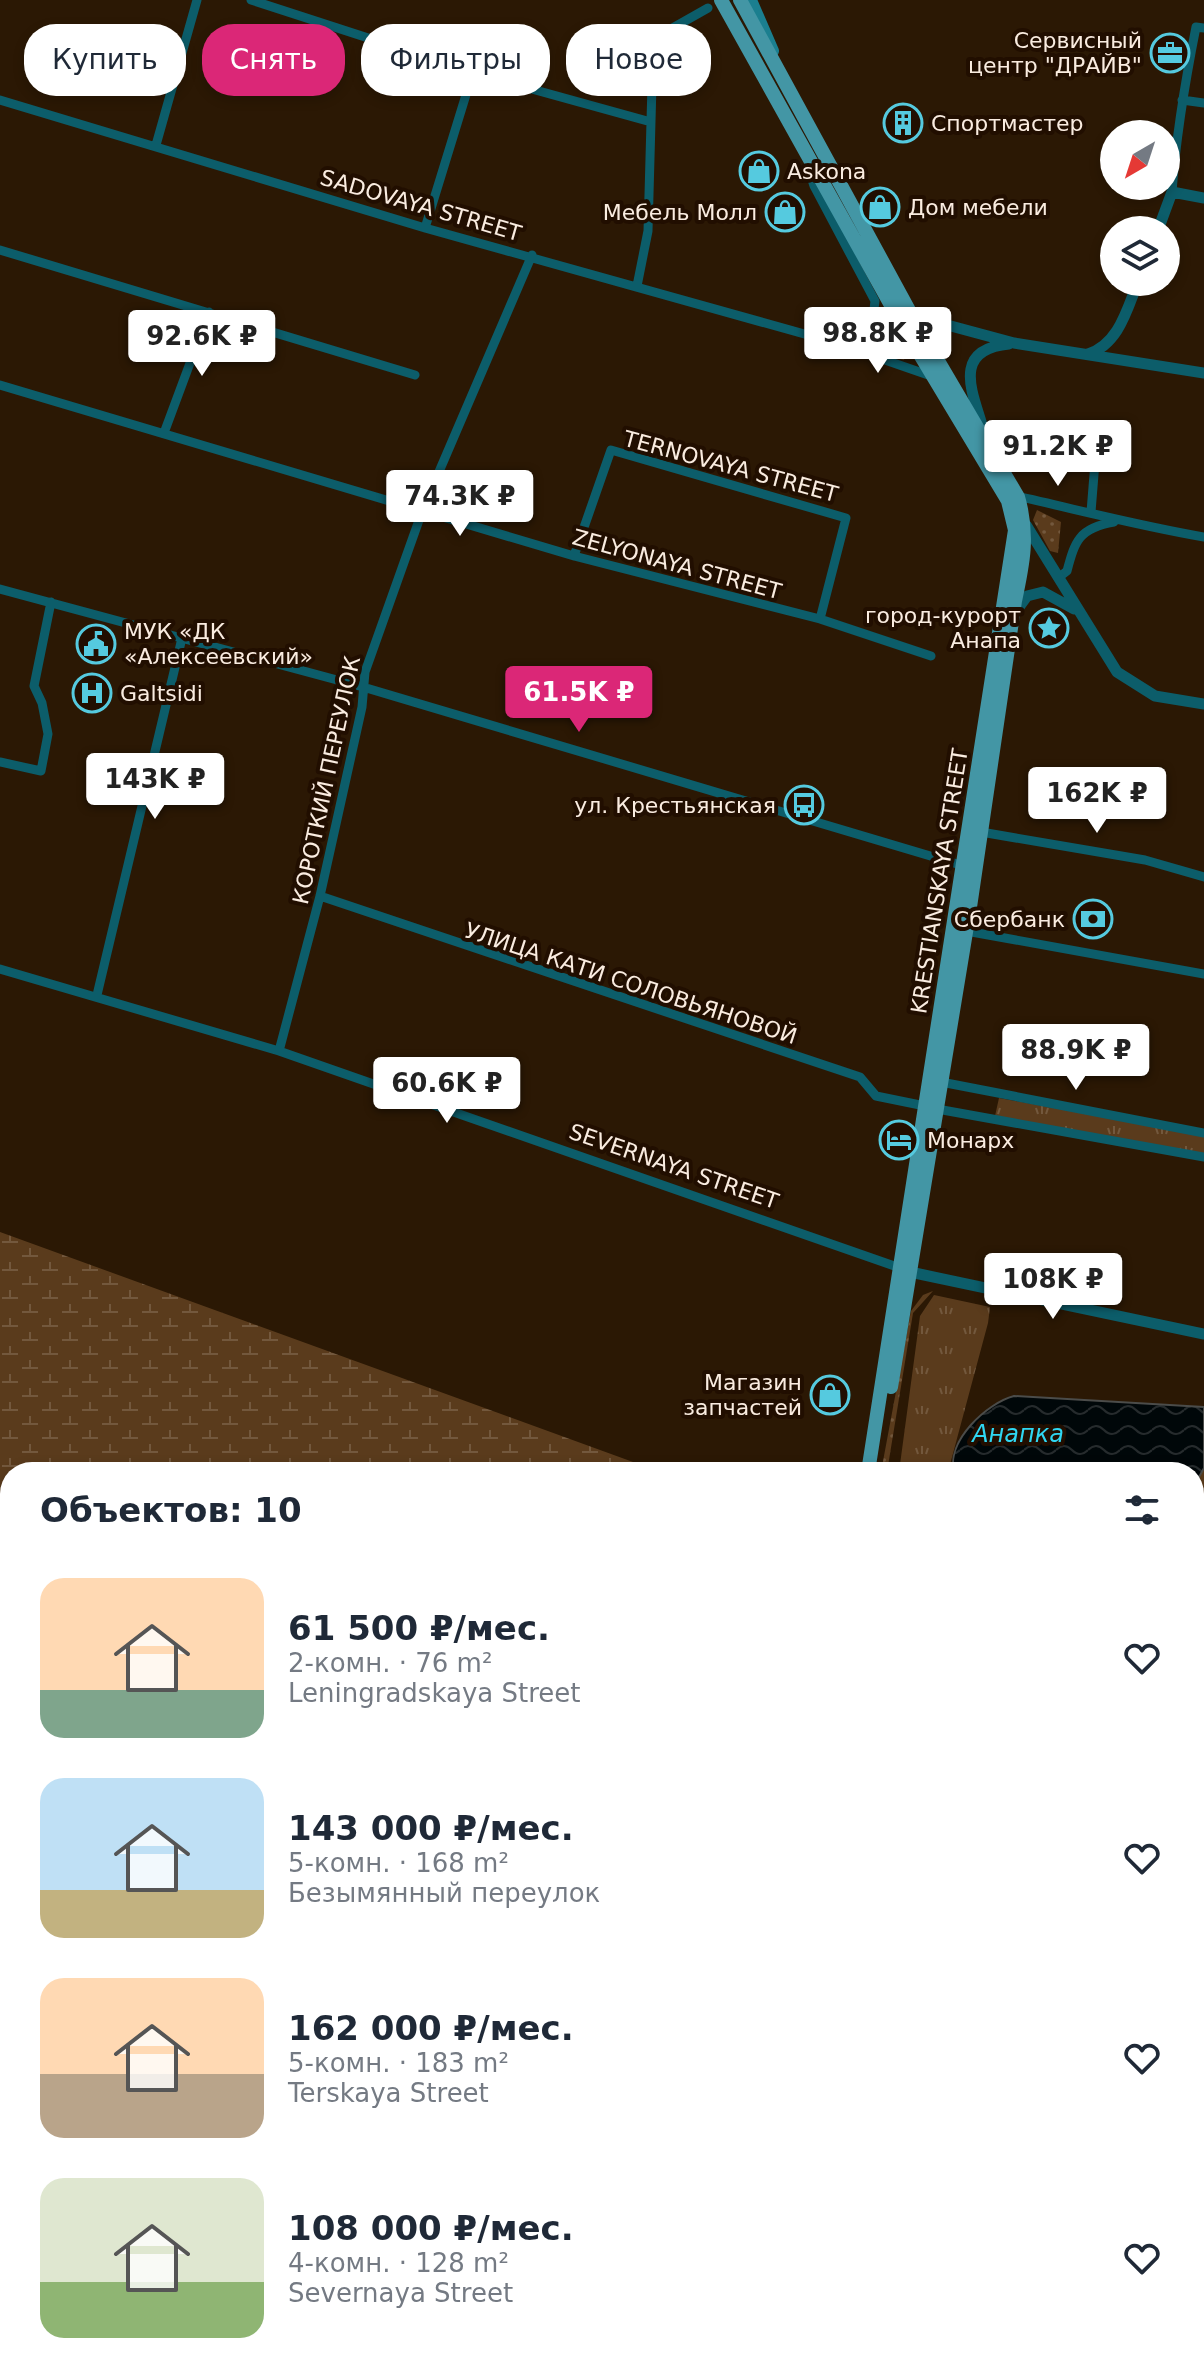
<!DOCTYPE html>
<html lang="ru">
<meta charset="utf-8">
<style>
body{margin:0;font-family:"DejaVu Sans",sans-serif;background:#f2f2f3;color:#1f2937;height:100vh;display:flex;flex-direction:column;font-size:30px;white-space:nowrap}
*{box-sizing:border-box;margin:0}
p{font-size:26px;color:#747a83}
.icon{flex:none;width:44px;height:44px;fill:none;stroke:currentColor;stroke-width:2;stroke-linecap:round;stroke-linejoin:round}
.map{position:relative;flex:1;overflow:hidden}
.side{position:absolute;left:0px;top:1462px;width:1204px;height:914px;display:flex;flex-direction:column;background:#fff;border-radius:32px 32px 0 0;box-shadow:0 4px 12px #0003}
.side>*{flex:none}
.guide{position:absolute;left:24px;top:24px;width:800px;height:72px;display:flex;gap:16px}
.needle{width:52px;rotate:219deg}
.buttons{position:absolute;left:1100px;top:120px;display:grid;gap:16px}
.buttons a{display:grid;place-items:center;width:80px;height:80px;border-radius:50%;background:#fff;box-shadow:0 4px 12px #0003;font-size:40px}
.price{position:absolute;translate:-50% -68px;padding:0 18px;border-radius:8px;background:#fff;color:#222;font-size:26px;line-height:52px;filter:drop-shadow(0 2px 4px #0008)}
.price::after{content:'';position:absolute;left:50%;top:48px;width:24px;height:18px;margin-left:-12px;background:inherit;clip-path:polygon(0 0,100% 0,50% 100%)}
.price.selected{background:#db2777;color:#fff}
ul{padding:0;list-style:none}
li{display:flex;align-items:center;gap:24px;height:200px;padding:0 40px}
li span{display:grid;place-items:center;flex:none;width:224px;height:160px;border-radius:24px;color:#555}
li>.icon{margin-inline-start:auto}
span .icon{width:96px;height:96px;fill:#fffc;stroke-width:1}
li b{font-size:34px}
h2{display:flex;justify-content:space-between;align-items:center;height:96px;padding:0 40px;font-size:34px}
.pill{padding:0 28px;border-radius:32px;background:#fff;box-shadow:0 4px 12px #0003;font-size:28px;line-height:72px}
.pill.selected{background:#db2777;color:#fff}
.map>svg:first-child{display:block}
.grass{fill:url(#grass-dots)}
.wetland{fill:url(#wetland-marsh)}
.park{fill:url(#park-tufts)}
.water{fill:url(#water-waves);stroke:#4b4c4a;stroke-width:2}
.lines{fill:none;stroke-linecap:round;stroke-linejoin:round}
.minor{stroke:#0c5d6a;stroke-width:9}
.tertiary{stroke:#0c5d6a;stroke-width:11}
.secondary{stroke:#1b7f8f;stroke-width:12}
.primary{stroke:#4396a5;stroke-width:14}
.labels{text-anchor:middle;stroke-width:8;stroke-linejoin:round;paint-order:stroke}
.poi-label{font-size:22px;fill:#faece0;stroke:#210e00;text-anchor:end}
.street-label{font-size:22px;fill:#faece0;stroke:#210e00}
.water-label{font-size:24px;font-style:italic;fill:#2fd7f2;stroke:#210e00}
</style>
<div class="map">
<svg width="1204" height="2375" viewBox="0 0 1204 2375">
<defs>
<pattern id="grass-dots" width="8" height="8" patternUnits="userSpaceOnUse" patternTransform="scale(2)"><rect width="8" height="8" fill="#5a3b1c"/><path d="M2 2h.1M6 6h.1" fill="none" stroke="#73583d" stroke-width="1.8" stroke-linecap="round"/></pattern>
<pattern id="wetland-marsh" width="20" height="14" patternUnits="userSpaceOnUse" patternTransform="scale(2)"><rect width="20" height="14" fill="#5a3b1c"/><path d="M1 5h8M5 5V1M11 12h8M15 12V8" fill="none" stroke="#73583d"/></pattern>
<pattern id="park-tufts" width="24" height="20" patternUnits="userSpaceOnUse" patternTransform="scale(2)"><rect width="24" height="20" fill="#5a3b1c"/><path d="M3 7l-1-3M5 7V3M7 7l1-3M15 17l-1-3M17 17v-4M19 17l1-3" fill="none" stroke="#73583d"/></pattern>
<pattern id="water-waves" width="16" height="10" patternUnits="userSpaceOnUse" patternTransform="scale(2)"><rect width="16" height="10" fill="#000709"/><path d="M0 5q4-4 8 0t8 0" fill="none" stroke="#262b2d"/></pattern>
</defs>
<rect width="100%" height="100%" fill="#2b1804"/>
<path class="grass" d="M882,316L887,319L906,352L904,360L860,348L863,337Z
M1037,510L1061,522L1058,553L1050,551L1033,520Z
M933,1291L913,1313L887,1472H881L911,1311L923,1295Z"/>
<path class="wetland" d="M0,1232L633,1462L630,1472H10V2255L0,2263Z"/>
<path class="park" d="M999,1098L1204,1135V1154L995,1116Z
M934,1295L990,1307L988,1323L948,1472H899L920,1316Z
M1204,1468V1555L1199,1545L1194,1546V1486Z
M1194,1638L1204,1644V1992L1194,1994Z"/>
<path class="water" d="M1014,1396L1204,1407V1468L1194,1486V1472H954C946,1441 987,1403 1014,1396Z
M1199,1545L1204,1555V1644L1194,1638V1546Z
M1204,2075V2198L1194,2213V2087Z
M10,2255V2366H489L491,2371L508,2373L513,2366H595L590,2375H0V2263Z"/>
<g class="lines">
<path class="minor" d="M251,0L473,72L425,228
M510,83L651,122
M0,100L425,228L833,342L934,377
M1182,100L1204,103
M156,145L197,0
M808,167L814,186L875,301C874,324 858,339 836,341
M1172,192C1176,136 1185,82 1196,27L1204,28
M0,250L415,375
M637,286L648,231L653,48L662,34L708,8
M0,385L574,556L820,619L931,656
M164,433L209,312
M1016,496C1079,510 1140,526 1204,537
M1091,512L1097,437
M574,556L611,450L846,518L820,619
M1058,578L1067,571C1075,541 1079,528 1114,522
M0,589L363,687L964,866
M0,762L41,771L48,734L42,703L34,686L51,602
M981,832L1145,860L1204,877
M320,896L860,1077L876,1096L925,1106
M966,931L1204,974
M0,969L279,1051L903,1269
M97,995L182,638
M279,1051L320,896L362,707L365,672L423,509L532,255
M941,1082L1204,1133
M937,1109L1204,1157"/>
<path class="tertiary" d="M1158,230L1172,192L1204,198
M917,325L936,322L1014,343L1204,373
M1088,354C1119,344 1127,309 1138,282
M985,436C977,400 946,350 1009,344
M1026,525L1117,672L1155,696L1204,704
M1014,614L1027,596L1043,592L1074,609
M910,1272L1204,1334"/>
<path class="secondary" d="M751,0L773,51"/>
<path class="primary" d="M721,0L901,323L1008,501L1015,530L868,1472
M740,0L917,325L1018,497C1029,535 1023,564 1015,601L969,914L891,1387
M650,2375L654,2366"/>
</g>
<defs>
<g id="office-ring" transform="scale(2)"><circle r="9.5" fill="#210e00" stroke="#55cadf" stroke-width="1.5"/><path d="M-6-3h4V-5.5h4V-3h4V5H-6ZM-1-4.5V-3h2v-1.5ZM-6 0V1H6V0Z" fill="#55cadf"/></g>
<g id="building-ring" transform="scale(2)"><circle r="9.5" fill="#210e00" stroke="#55cadf" stroke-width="1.5"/><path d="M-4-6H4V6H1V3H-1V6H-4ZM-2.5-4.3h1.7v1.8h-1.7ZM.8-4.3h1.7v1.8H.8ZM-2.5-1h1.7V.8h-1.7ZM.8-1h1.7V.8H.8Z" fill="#55cadf"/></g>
<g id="shop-ring" transform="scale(2)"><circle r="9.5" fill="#210e00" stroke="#55cadf" stroke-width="1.5"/><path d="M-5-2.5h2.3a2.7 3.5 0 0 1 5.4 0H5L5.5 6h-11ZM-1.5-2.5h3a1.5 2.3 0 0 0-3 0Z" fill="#55cadf"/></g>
<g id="sight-ring" transform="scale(2)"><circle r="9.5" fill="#210e00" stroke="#55cadf" stroke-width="1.5"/><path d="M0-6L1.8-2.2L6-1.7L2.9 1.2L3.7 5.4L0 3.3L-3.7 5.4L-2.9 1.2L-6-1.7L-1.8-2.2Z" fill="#55cadf"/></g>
<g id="civic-ring" transform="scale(2)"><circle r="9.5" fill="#210e00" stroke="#55cadf" stroke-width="1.5"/><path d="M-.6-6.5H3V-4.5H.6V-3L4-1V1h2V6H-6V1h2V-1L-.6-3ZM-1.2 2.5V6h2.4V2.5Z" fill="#55cadf"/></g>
<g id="hospital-ring" transform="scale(2)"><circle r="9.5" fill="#210e00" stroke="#55cadf" stroke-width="1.5"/><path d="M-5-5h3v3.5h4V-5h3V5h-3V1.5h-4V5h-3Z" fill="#55cadf"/></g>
<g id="bus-ring" transform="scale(2)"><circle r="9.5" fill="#210e00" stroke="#55cadf" stroke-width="1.5"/><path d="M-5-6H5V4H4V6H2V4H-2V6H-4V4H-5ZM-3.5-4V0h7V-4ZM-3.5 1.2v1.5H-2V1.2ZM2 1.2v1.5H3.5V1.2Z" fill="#55cadf"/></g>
<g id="bank-ring" transform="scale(2)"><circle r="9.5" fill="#210e00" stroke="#55cadf" stroke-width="1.5"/><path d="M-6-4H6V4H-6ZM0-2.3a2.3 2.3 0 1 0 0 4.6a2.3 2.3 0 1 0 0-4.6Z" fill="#55cadf"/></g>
<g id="hotel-ring" transform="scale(2)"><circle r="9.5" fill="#210e00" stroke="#55cadf" stroke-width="1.5"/><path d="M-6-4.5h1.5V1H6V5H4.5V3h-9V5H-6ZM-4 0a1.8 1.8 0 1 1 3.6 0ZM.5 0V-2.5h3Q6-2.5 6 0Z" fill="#55cadf"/></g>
</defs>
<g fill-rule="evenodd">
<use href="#office-ring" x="1170" y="53"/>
<use href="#building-ring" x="903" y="123"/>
<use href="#shop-ring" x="759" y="171"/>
<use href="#shop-ring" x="880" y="207"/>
<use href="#shop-ring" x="785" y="212"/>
<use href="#sight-ring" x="1049" y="628"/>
<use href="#civic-ring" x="96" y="644"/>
<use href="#hospital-ring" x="92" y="693"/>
<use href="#bus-ring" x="804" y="805"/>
<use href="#bank-ring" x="1093" y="919"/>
<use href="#hotel-ring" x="899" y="1140"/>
<use href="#shop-ring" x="830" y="1395"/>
</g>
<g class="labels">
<g class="poi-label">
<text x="1142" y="48">Сервисный<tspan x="1142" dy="25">центр "ДРАЙВ"</tspan></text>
<text x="931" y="131" text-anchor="start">Спортмастер</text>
<text x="787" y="179" text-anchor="start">Askona</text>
<text x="908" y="215" text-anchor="start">Дом мебели</text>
<text x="757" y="220">Мебель Молл</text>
<text x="1021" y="623">город-курорт<tspan x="1021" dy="25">Анапа</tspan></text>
<text x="124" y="639" text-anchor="start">МУК «ДК<tspan x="124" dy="25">«Алексеевский»</tspan></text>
<text x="120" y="701" text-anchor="start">Galtsidi</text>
<text x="776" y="813">ул. Крестьянская</text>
<text x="1065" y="927">Сбербанк</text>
<text x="927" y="1148" text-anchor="start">Монарх</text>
<text x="802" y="1390">Магазин<tspan x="802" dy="25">запчастей</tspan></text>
</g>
<g class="street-label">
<text transform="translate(421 205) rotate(16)" y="8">SADOVAYA STREET</text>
<text transform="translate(731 466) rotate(15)" y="8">TERNOVAYA STREET</text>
<text transform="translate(677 564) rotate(15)" y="8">ZELYONAYA STREET</text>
<text transform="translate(326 780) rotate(-78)" y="8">КОРОТКИЙ ПЕРЕУЛОК</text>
<text transform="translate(939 881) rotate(-81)" y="8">KRESTIANSKAYA STREET</text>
<text transform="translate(631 983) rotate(18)" y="8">УЛИЦА КАТИ СОЛОВЬЯНОВОЙ</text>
<text transform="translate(674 1166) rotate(19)" y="8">SEVERNAYA STREET</text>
</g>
<g class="water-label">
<text x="1018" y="1442">Анапка</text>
</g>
</g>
</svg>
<div class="buttons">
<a><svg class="needle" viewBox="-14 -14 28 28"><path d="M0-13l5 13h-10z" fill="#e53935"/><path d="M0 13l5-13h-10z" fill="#747a83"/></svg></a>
<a><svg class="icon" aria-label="layers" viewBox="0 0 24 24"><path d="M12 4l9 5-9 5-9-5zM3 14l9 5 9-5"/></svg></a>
</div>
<b class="price" style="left:878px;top:375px">98.8K ₽</b>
<b class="price" style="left:202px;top:378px">92.6K ₽</b>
<b class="price" style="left:1058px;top:488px">91.2K ₽</b>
<b class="price" style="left:460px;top:538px">74.3K ₽</b>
<b class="price selected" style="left:579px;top:734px">61.5K ₽</b>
<b class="price" style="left:155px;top:821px">143K ₽</b>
<b class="price" style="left:1097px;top:835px">162K ₽</b>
<b class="price" style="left:1076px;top:1092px">88.9K ₽</b>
<b class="price" style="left:447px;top:1125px">60.6K ₽</b>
<b class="price" style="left:1053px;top:1321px">108K ₽</b>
<div class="guide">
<a class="pill">Купить</a>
<a class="pill selected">Снять</a>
<a class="pill">Фильтры</a>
<a class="pill">Новое</a>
</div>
<section class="side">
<h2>Объектов: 10<svg class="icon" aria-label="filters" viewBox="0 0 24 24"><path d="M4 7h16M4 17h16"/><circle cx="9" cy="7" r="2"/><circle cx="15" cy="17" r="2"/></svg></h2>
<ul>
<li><span style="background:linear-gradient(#ffd9b3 70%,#7fa58c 0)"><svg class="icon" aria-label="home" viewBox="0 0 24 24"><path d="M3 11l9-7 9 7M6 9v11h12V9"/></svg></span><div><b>61 500 ₽/мес.</b><p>2-комн. · 76 m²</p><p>Leningradskaya Street</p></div><svg class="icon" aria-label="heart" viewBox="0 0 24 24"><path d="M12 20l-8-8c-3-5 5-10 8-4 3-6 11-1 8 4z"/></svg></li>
<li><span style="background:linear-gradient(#bfe0f5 70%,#c2b280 0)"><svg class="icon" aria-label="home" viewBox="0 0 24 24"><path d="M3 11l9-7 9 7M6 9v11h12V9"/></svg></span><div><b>143 000 ₽/мес.</b><p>5-комн. · 168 m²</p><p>Безымянный переулок</p></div><svg class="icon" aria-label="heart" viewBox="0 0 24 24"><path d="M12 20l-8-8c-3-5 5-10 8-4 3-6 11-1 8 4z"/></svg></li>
<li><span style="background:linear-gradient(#ffd9b3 60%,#b9a48a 0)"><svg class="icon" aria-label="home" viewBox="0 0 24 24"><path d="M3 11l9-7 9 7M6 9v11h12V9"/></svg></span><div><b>162 000 ₽/мес.</b><p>5-комн. · 183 m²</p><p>Terskaya Street</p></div><svg class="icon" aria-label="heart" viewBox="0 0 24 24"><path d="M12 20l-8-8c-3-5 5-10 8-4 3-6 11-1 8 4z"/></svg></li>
<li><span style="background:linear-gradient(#dfe7d0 65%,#8fb573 0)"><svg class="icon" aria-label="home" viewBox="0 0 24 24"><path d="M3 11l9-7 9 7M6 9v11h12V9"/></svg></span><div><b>108 000 ₽/мес.</b><p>4-комн. · 128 m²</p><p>Severnaya Street</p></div><svg class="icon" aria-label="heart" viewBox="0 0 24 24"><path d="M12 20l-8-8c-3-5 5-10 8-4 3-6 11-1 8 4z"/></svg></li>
</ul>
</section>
</div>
